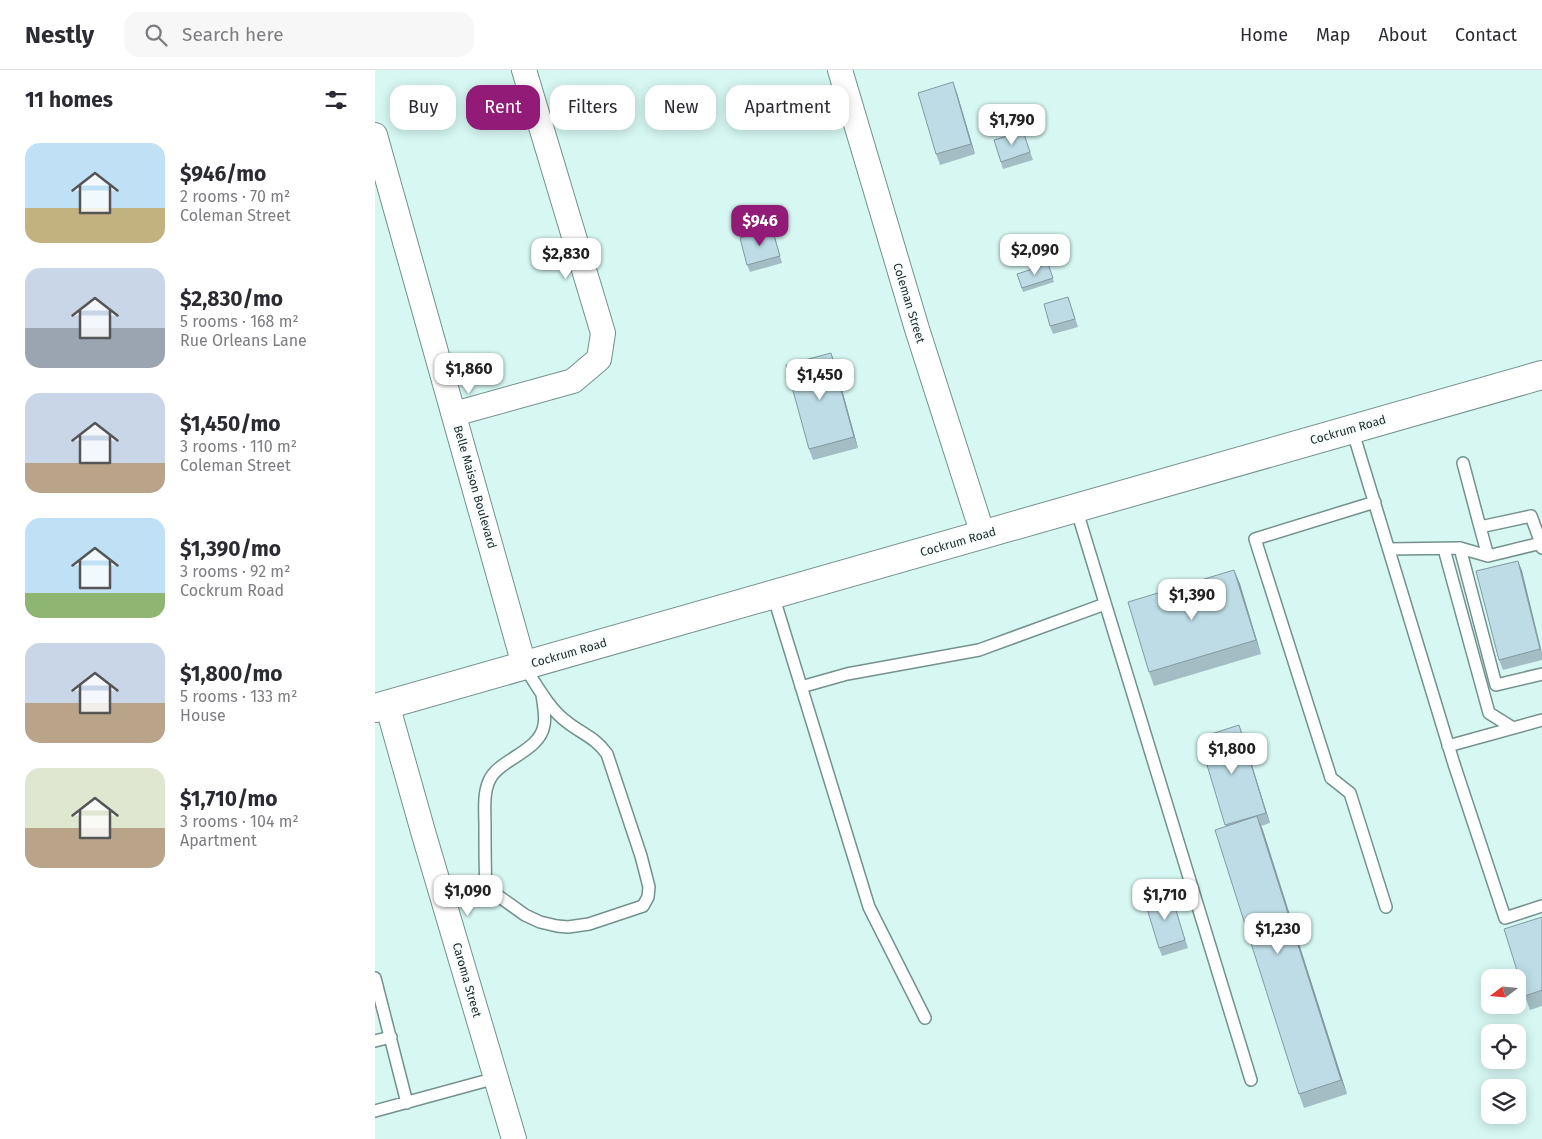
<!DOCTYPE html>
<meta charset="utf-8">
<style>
body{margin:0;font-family:"Fira Sans",sans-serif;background:#f7f7f7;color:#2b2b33;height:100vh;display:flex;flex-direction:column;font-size:19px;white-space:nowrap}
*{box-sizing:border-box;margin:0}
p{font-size:16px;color:#7c7c81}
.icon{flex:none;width:28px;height:28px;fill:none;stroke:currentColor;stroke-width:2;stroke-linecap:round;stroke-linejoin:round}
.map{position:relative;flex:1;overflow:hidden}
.details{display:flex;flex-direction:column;background:#fff;width:375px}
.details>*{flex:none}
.top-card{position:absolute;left:15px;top:15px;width:475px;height:45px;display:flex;gap:10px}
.needle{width:32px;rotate:254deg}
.tools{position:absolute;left:1106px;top:899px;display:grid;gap:10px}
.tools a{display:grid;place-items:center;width:45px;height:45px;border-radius:10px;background:#fff;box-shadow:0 2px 12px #0003;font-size:25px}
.price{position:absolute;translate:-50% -42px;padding:0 11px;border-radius:10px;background:#fff;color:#222;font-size:16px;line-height:32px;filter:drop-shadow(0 1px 2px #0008)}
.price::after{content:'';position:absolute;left:50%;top:30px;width:15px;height:11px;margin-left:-8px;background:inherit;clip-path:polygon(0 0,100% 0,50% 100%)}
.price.selected{background:#921b78;color:#fff}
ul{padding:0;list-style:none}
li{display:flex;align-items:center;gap:15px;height:125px;padding:0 25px}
li span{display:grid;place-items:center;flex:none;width:140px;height:100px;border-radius:15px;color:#555}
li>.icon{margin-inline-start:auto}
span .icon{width:60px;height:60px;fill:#fffc;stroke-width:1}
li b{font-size:21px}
h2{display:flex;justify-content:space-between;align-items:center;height:60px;padding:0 25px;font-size:21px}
.tag{padding:0 18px;border-radius:15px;background:#fff;box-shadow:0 2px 12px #0003;font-size:18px;line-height:45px}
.tag.selected{background:#921b78;color:#fff}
header{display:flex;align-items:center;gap:30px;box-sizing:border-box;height:70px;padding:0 25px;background:#fff;border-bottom:1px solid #e1e1e2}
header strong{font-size:24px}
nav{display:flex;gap:28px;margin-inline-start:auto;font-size:18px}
.search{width:350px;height:45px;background:#f7f7f7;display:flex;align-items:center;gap:12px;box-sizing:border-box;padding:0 18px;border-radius:15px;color:#7c7c81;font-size:19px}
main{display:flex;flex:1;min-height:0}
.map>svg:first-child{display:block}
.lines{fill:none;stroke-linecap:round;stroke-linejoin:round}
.service-casing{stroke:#73918d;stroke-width:14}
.minor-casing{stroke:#73918d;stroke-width:26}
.primary-casing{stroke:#73918d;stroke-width:30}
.service{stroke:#fff;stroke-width:11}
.minor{stroke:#fff;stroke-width:24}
.primary{stroke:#fff;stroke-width:28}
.wall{fill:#a3bdc5}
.shaded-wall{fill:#849aa0}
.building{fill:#bddce5;stroke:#849aa0}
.labels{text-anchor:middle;stroke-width:4;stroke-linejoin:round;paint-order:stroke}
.street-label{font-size:12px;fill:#1c2827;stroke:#f7fefd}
</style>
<header>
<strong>Nestly</strong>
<div class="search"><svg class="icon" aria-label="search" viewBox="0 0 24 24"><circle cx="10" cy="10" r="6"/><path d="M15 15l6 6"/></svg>Search here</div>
<nav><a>Home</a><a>Map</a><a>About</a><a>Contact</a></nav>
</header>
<main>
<section class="details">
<h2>11 homes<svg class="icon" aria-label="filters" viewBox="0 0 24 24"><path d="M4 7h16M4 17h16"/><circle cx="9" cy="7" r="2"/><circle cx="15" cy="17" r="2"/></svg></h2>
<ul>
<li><span style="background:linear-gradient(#bfe0f5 65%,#c2b280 0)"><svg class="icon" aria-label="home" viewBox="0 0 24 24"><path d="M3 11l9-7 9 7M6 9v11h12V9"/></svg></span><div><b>$946/mo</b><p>2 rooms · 70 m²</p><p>Coleman Street</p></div></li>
<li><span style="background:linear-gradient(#c9d6e8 60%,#9aa5b1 0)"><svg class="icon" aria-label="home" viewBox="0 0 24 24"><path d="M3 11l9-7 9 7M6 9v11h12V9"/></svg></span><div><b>$2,830/mo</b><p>5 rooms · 168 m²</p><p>Rue Orleans Lane</p></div></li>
<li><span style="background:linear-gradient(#c9d6e8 70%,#b9a48a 0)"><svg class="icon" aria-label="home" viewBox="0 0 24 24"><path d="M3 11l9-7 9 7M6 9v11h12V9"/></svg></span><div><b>$1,450/mo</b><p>3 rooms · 110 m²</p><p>Coleman Street</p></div></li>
<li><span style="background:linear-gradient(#bfe0f5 75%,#8fb573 0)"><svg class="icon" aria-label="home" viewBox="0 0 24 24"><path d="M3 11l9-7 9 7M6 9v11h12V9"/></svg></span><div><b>$1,390/mo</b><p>3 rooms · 92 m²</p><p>Cockrum Road</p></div></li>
<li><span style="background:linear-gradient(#c9d6e8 60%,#b9a48a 0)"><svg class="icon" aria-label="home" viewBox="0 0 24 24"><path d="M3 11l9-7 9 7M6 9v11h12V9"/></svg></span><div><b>$1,800/mo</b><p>5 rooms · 133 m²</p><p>House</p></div></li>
<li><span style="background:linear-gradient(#dfe7d0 60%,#b9a48a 0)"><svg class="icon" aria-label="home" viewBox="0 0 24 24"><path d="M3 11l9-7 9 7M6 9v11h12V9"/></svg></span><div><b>$1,710/mo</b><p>3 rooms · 104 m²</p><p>Apartment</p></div></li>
</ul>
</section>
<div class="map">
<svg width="1167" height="1069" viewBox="0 0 1167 1069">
<rect width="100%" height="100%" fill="#d6f7f2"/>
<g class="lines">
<g class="service-casing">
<path id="service" d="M977,359L1079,694L1130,848L1167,836
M1088,393L1105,457L1156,446L1166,473
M1000,432L880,469L956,708L975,723L1011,837
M701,438L876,1010
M1105,457L1113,486
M1085,478L1121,615L1167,604
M1014,479L1085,478L1113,486L1166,473L1167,478
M1069,479L1114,643L1138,658
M398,525L494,837L550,948
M426,617L472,604L604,580L730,534
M1073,676L1167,650
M111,821C110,800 110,778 110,756C110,742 108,724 114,711C123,689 165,682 169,655C171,646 168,634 167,624
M69,834L111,821L122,825L150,845L165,852L182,856L193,857L214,854L268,836L273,827L274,817L266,786L232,684C220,667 207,664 192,652C174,639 161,614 149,596
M0,908L32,1033
M0,971L16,967
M0,1041L121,1008"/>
</g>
<g class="minor-casing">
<path id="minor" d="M465,0L542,259L608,465
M0,65L149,595
M79,344L198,311L224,289L228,263L149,0
M12,634L49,765L139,1069"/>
</g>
<g class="primary-casing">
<path id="primary" d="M0,638L1167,305"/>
</g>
<use href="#service" class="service"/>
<use href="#minor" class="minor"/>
<use href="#primary" class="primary"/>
</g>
<path class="wall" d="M582,23L600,84L565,95L561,84Z
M648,61L658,90L628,99L619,70Z
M397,159L407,193L375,202L372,195Z
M673,194L679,212L648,222L642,204Z
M693,227L703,257L678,264L675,256Z
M460,294L483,378L438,390L434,379Z
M1143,491L1147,501L1167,582V590L1128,600L1124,590Z
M859,500L865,514L886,584L779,616L774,602Z
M864,655L895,753L886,756L972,1024L929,1038L924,1024L851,756L824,668Z
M798,832L813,878L787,886L784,878Z
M1167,847V936L1155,940L1150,926Z"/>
<path class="shaded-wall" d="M578,12L582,23L600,84L596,74Z
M397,159L400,167L407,193L405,186Z
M456,283L460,294L483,378L479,367Z
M1143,491L1147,501L1167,584L1165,579Z
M859,500L865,514L886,584L881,570Z
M864,655L868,666L895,753L891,743Z
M882,746L888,760L972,1024L966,1010Z"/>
<path class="building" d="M578,12L596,74L561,84L543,23Z
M648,61L655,82L626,92L619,70Z
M397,159L405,186L372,195L365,168Z
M673,194L678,208L647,218L642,204Z
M693,227L700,249L675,256L669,234Z
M456,283L479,367L434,379L411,295Z
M1143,491L1165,579L1124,590L1101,501Z
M859,500L881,570L774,602L753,532Z
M864,655L891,743L850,755L824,668Z
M882,746L966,1010L924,1024L840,760Z
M796,824L810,870L784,878L770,832Z
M1167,847V920L1150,926L1129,859Z"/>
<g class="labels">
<g class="street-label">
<text transform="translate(534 233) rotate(73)" y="4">Coleman Street</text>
<text transform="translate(973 360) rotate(-16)" y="4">Cockrum Road</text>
<text transform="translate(100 417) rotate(74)" y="4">Belle Maison Boulevard</text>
<text transform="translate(583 472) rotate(-16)" y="4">Cockrum Road</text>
<text transform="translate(194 583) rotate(-16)" y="4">Cockrum Road</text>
<text transform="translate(92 910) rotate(74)" y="4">Caroma Street</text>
</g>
</g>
</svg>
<div class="tools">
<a><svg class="needle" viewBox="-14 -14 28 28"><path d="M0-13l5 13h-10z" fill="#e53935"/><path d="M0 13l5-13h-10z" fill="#7c7c81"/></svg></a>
<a><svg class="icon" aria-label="locate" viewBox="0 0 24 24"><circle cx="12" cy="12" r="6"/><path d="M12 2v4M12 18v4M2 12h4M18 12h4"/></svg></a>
<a><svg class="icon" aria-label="layers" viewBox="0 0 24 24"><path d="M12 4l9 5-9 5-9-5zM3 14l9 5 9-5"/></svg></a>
</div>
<b class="price" style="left:637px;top:76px">$1,790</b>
<b class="price selected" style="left:385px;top:177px">$946</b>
<b class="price" style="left:660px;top:206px">$2,090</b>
<b class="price" style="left:191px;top:210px">$2,830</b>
<b class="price" style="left:94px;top:325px">$1,860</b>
<b class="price" style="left:445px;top:331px">$1,450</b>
<b class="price" style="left:817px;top:551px">$1,390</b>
<b class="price" style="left:857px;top:705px">$1,800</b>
<b class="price" style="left:93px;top:847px">$1,090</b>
<b class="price" style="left:790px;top:851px">$1,710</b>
<b class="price" style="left:903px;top:885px">$1,230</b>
<div class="top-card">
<a class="tag">Buy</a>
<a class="tag selected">Rent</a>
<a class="tag">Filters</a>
<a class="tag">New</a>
<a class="tag">Apartment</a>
</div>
</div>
</main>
